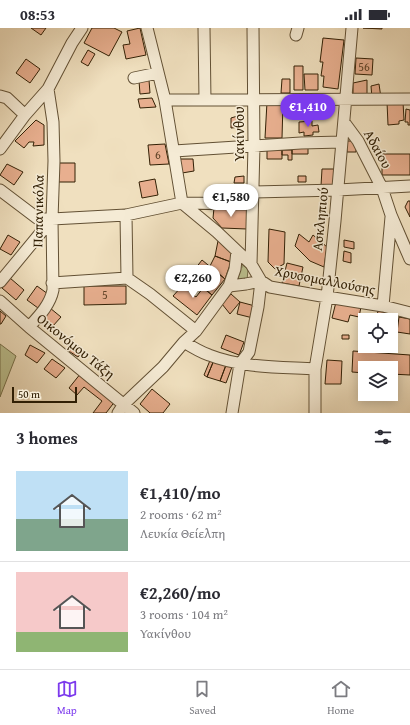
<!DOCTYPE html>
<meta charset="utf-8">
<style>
body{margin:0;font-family:"Gentium Book Plus",serif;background:#f7f7f7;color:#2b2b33;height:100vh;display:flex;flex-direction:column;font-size:15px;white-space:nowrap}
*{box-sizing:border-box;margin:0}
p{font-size:13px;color:#7c7c81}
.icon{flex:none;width:22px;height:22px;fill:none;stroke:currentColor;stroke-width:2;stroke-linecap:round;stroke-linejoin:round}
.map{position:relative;height:385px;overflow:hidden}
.side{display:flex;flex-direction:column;background:#fff;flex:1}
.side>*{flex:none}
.controls{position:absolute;left:358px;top:285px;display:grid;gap:8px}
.controls a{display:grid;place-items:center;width:40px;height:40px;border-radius:0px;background:#fff;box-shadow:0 2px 10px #0003;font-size:20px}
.scale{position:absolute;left:12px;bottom:10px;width:65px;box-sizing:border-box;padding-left:4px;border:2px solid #322005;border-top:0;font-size:11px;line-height:14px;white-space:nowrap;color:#322005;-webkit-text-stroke:3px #f5ebd5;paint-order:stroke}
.price{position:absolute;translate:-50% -34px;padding:0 9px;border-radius:14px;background:#fff;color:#222;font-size:13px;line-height:26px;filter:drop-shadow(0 1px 2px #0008)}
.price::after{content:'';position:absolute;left:50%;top:24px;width:12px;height:9px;margin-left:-6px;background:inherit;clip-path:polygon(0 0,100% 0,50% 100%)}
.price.selected{background:#7c3aed;color:#fff}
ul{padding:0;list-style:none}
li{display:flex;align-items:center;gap:12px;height:100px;padding:0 16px}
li+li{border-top:1px solid #e1e1e2}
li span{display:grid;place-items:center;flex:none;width:112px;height:80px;border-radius:0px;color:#555}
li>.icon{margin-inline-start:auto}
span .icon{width:48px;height:48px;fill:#fffc;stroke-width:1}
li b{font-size:17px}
h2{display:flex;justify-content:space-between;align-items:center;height:48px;padding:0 16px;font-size:17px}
.status{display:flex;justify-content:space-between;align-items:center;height:28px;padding:0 20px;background:#fff;direction:ltr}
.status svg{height:11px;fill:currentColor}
.menu{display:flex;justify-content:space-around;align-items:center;height:56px;border-top:1px solid #e1e1e2;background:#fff;font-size:11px;color:#7c7c81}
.menu a{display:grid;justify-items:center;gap:2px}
.menu .selected{color:#7c3aed}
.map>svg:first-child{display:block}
.grass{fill:#bcc190;stroke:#77704a}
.park{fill:url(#park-crowns);stroke:#77704a}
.building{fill:#e8af8f;stroke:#322005}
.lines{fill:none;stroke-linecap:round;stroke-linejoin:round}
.minor-casing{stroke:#625034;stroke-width:13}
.minor{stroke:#f5ebd5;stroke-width:11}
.labels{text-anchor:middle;stroke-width:3;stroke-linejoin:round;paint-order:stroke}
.number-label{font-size:12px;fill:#604428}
.street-label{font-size:14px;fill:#322005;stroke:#f5ebd5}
</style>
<div class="status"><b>08:53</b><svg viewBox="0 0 49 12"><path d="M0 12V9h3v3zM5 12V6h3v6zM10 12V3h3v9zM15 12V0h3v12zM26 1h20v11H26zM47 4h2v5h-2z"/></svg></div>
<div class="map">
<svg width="410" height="385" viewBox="0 0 410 385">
<defs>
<pattern id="park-crowns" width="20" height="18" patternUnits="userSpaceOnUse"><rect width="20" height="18" fill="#bcc190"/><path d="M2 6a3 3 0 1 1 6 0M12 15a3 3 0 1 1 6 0" fill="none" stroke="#999c74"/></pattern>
</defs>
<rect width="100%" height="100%" fill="#f0e0bf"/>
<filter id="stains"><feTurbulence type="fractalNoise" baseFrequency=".005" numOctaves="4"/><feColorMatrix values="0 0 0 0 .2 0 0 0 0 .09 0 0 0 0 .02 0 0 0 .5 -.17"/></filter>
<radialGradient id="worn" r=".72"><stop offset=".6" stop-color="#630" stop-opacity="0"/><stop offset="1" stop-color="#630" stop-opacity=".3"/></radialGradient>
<path class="grass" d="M0,316L16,328L0,369Z"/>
<path class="park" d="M237,233L248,241L247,253L237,251L235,241Z"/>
<path class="building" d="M31,0H46L41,7Z
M92,0H114L122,4L109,28L84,15Z
M140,0L146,27L126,31L123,17L130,16L127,3Z
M363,0H382V1Z
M323,10L344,12L338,61L323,59L324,48H321L323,34H320Z
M88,22L95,26L88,38L81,34Z
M356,30L373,31L372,47L355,46Z
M26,31L40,41L30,55L16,45Z
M294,38H303V62H294Z
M304,46H318V62H305Z
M282,51H290V65H281Z
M149,52L150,65L140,66L139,53Z
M367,52V70L353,69V55Z
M379,56L381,70H372L371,58Z
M152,70L156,79L140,80L138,71Z
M267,74L283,75L282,110H265Z
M387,74H403L404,92L399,93V96L388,97Z
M288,75H299V85H288Z
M304,78H316V85H304Z
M406,81L410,82V97H408V94H405Z
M241,87L242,99L231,100V90Z
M36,92L44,97V117L33,118L34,114H29L24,120L15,113Z
M312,93V98L318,97L319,104H313V107L304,108V104L299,105V94Z
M346,113H356V124H347Z
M165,116L169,136L150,137L148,117Z
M292,117H308V126H292Z
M267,122H282V131H267Z
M282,122H292V132H288V127H282Z
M382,126H410V147H382Z
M179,131H193L194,143L182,145Z
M58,135H75V154H58Z
M7,136L23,144L14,157L0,147Z
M322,141H334L333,158H321Z
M244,148V155H234L235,149Z
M298,148H306V154H298Z
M155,151L158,167L142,170L139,154Z
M408,173H410V189L405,179Z
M214,180H247V201L222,200L213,190Z
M269,201L285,204L284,236L275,241L268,234Z
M299,206L309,214L313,207L327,219L324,239L310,233L295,218Z
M8,207L20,214L11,227L0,221Z
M344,212L354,214V221L344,219Z
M218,213L233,223L231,234L215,228Z
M344,223L351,225V235L343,233Z
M215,228L231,234L225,251L210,238Z
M202,232L225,251L212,267L197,254L203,247L195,241Z
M287,235L303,239L299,258L282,255Z
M10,250L24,262L16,272L2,260Z
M37,258L48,266L38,280L27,272Z
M84,258H126V276L84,277Z
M182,258L196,269L203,260L212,267L197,287L173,268Z
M231,266L240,274L230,286L222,276Z
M240,274L255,278L253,290L237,286Z
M336,274L361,279L359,289L350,287L348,294L332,290Z
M50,280L61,289L52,299L41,291Z
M0,283L6,288L1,296H0Z
M378,283L395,286L394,299H391V292H376Z
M399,289L410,291V306L397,304Z
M226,307L244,314L239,327L221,320Z
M342,307H349V311H342Z
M71,312L83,322L78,329L67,322Z
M30,317L45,325L37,335L25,327Z
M353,323L410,327V347L391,346V340H365V345L352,344Z
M211,330L214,332L207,349L204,347Z
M52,331L65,340L56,350L44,341Z
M214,332L226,337L220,353L207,349Z
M327,332L342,333L341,356H325Z
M226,337L232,339L226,355L220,353Z
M81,345L116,372L106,385H93L102,373L84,359L77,367L69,360Z
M152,361L170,376L163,385H150L140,376Z"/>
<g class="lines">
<g class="minor-casing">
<path id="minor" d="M147,0L165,72L182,175L217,204L237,223L251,236L261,253L270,259L327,269L383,278L410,285
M204,0L205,72
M296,7L298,0
M134,50L158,45
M0,68L7,70L25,87
M165,72L410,71
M344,94L358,113L382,160L391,187L410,231
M0,121L25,87L48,61L72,15L82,0
M174,123L301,115L342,114
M0,162L37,190L42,191H52L126,187L182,175L252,176
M253,164L338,162L410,158
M126,187L127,250
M251,236L254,118L253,0
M0,254L52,191
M52,255L127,250L150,266L196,303
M229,258L235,241L237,223
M0,273L29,299L134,385
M383,278L391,189
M29,299C39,288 50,277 53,262L52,191L54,133L53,94L48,61
M184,314C192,319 200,324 209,327C242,340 280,339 315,341
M118,385L124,376L163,339L184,314L196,303L229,258L246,256L261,253L258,279L249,324L240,336L232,385
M315,385V341L327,269L335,193L352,0"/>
</g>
<use href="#minor" class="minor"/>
</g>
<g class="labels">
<g class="number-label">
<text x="364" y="43">56</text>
<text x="158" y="131">6</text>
<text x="105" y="271">5</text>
</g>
<g class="street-label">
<text transform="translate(239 106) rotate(-90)" y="5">Υακίνθου</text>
<text transform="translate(378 121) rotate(61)" y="5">Αδαίου</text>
<text transform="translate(38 183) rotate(-89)" y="5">Παπανικόλα</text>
<text transform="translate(320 191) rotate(-84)" y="5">Ασκληπιού</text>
<text transform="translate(325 252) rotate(11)" y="5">Χρυσομαλλούσης</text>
<text transform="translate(76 318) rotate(39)" y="5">Οικονόμου Τάξη</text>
</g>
</g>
<rect width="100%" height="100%" filter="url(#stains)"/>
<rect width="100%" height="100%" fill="url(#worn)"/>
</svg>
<div class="controls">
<a><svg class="icon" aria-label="locate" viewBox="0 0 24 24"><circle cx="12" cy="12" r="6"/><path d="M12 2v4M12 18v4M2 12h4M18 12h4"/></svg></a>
<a><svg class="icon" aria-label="layers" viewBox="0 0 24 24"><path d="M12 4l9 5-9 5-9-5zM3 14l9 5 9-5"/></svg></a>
</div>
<div class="scale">50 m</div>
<b class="price selected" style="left:308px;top:100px">€1,410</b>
<b class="price" style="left:231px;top:190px">€1,580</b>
<b class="price" style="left:193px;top:271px">€2,260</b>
</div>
<section class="side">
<h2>3 homes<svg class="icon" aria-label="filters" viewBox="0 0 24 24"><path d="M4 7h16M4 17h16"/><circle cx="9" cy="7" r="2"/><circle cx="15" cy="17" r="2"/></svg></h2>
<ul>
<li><span style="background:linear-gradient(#bfe0f5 60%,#7fa58c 0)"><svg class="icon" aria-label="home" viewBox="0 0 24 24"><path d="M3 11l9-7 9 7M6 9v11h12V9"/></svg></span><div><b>€1,410/mo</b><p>2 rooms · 62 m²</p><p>Λευκία Θείελπη</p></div></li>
<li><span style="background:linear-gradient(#f6c9c9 75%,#8fb573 0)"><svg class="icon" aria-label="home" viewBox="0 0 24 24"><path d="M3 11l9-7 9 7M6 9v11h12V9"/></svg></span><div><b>€2,260/mo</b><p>3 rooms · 104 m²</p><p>Υακίνθου</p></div></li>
</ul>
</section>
<nav class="menu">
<a class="selected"><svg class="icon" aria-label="map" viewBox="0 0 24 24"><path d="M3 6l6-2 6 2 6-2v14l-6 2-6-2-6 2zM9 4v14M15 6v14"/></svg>Map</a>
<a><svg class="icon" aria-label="saved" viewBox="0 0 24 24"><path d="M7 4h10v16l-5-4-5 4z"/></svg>Saved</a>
<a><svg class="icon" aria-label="home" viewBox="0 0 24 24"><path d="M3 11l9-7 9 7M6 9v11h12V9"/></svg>Home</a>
</nav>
